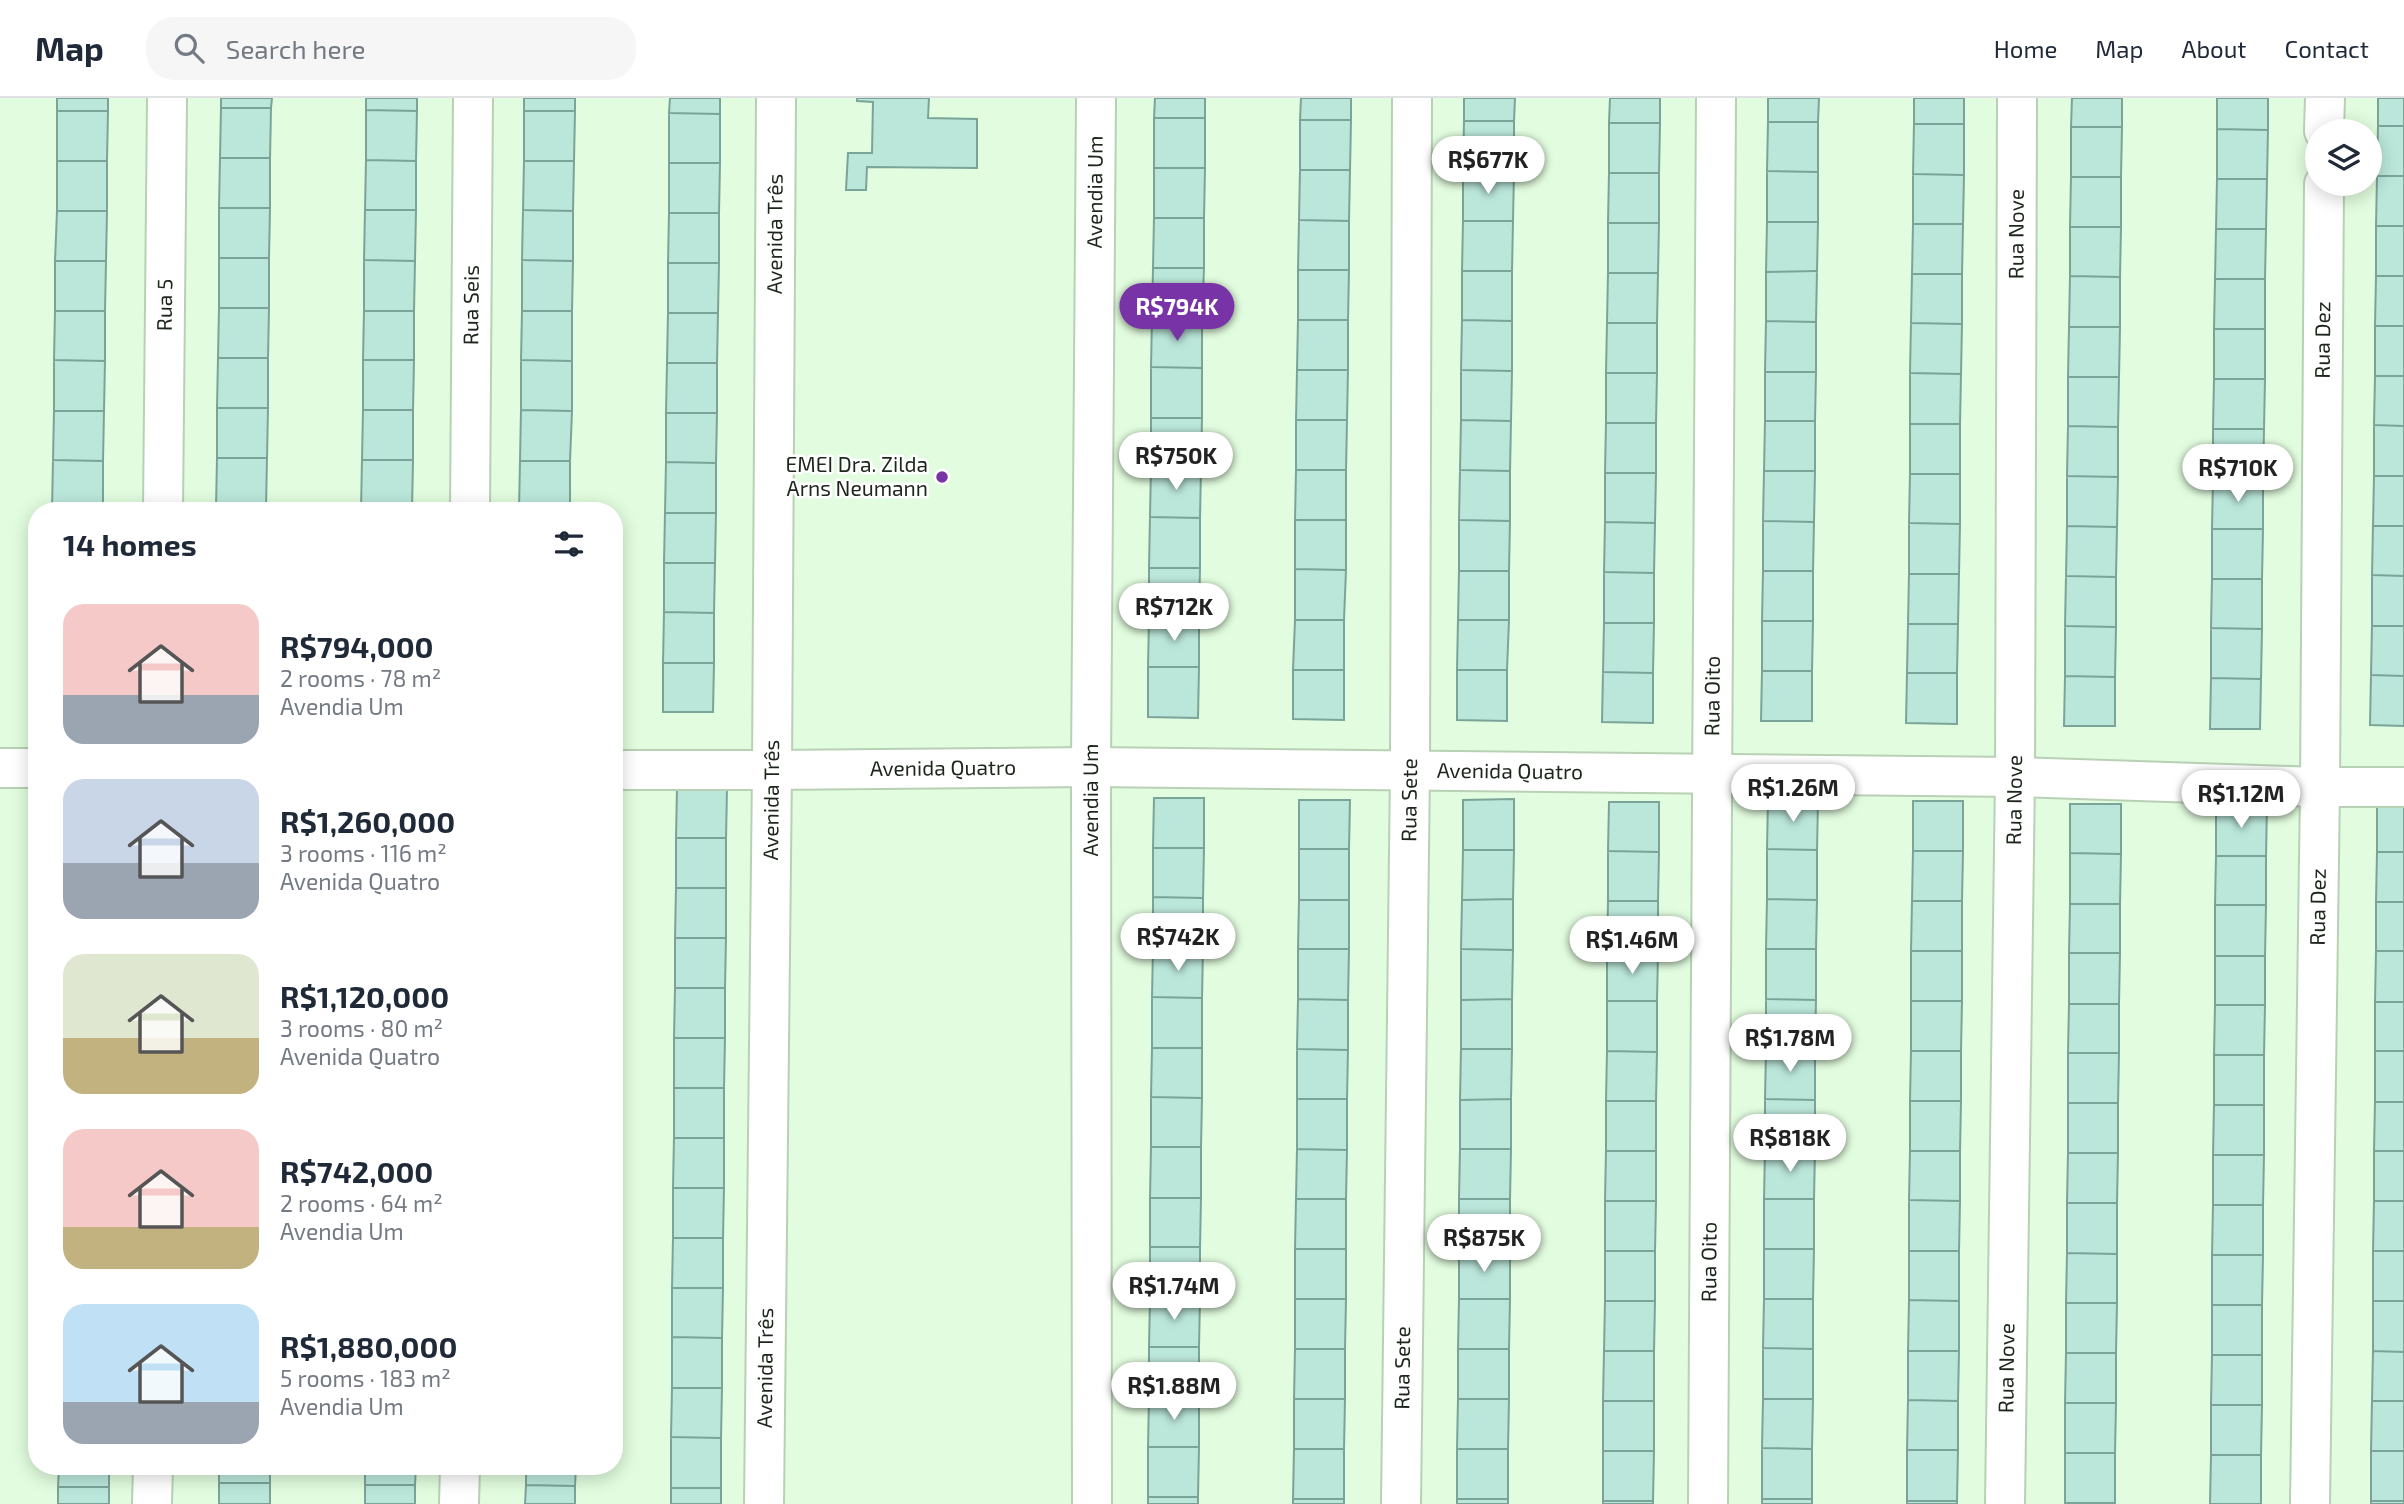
<!DOCTYPE html>
<meta charset="utf-8">
<style>
body{margin:0;font-family:"Exo 2",sans-serif;background:#f6f6f7;color:#1f2937;height:100vh;display:flex;flex-direction:column;font-size:26px;white-space:nowrap}
*{box-sizing:border-box;margin:0}
p{font-size:23px;color:#747a83}
.icon{flex:none;width:38px;height:38px;fill:none;stroke:currentColor;stroke-width:2;stroke-linecap:round;stroke-linejoin:round}
.map{position:relative;flex:1;overflow:hidden}
.drawer{position:absolute;left:28px;top:404px;width:595px;height:973px;display:flex;flex-direction:column;background:#fff;border-radius:28px;box-shadow:0 4px 18px #0003}
.drawer>*{flex:none}
.controls{position:absolute;left:2305px;top:21px;display:grid;gap:14px}
.controls a{display:grid;place-items:center;width:77px;height:77px;border-radius:50%;background:#fff;box-shadow:0 4px 18px #0003;font-size:35px}
.price{position:absolute;translate:-50% -60px;padding:0 16px;border-radius:24px;background:#fff;color:#222;font-size:23px;line-height:46px;filter:drop-shadow(0 2px 4px #0008)}
.price::after{content:'';position:absolute;left:50%;top:42px;width:21px;height:16px;margin-left:-10px;background:inherit;clip-path:polygon(0 0,100% 0,50% 100%)}
.price.on{background:#7833a6;color:#fff}
ul{padding:0;list-style:none}
li{display:flex;align-items:center;gap:21px;height:175px;padding:0 35px}
li span{display:grid;place-items:center;flex:none;width:196px;height:140px;border-radius:21px;color:#555}
li>.icon{margin-inline-start:auto}
span .icon{width:84px;height:84px;fill:#fffc;stroke-width:1}
li b{font-size:30px}
h2{display:flex;justify-content:space-between;align-items:center;height:84px;padding:0 35px;font-size:30px}
header{display:flex;align-items:center;gap:42px;box-sizing:border-box;height:98px;padding:0 35px;background:#fff;border-bottom:2px solid #e0e1e3}
header strong{font-size:33px}
nav{display:flex;gap:38px;margin-inline-start:auto;font-size:24px}
.search{width:490px;height:63px;background:#f6f6f7;display:flex;align-items:center;gap:18px;box-sizing:border-box;padding:0 24px;border-radius:28px;color:#747a83;font-size:26px}
.map>svg:first-child{display:block}
.building{fill:#bbe7da;stroke:#7ba498;stroke-width:2}
.lines{fill:none;stroke-linecap:round;stroke-linejoin:round}
.street-casing{stroke:#b8d1b4;stroke-width:42}
.street{stroke:#fff;stroke-width:38}
.poi-dot{fill:#7833a6;stroke:#fff;stroke-width:2.5}
.labels{text-anchor:middle;stroke-width:5;stroke-linejoin:round;paint-order:stroke}
.street-label{font-size:21px;fill:#1c261b;stroke:#fff}
.poi-label{font-size:21px;fill:#1c261b;stroke:#fff;text-anchor:end}
</style>
<header>
<strong>Map</strong>
<div class="search"><svg class="icon" aria-label="search" viewBox="0 0 24 24"><circle cx="10" cy="10" r="6"/><path d="M15 15l6 6"/></svg>Search here</div>
<nav><a>Home</a><a>Map</a><a>About</a><a>Contact</a></nav>
</header>
<div class="map">
<svg width="2404" height="1406" viewBox="0 0 2404 1406">
<rect width="100%" height="100%" fill="#e1fcde"/>
<path class="building" d="M57,0H108V13H57Z
M221,0H272L271,10H221Z
M366,0H417V13L366,12Z
M524,0H575V13H524Z
M670,0H720V16L669,15Z
M857,0H929L928,20L977,21V70L867,69L866,92H846L848,55H872L873,4L857,3Z
M1155,0H1205V20H1154Z
M1301,0H1351V22H1300Z
M1464,0H1515L1514,23H1464Z
M1610,0H1660V25H1609Z
M1768,0H1819L1818,24H1768Z
M1914,0H1964V26H1914Z
M2072,0H2122V29H2071Z
M2217,0H2268V32L2217,31Z
M2378,0H2404V28H2378Z
M221,10H271L270,60H220Z
M366,12L417,13L416,63L366,62Z
M57,13H108L107,63H57Z
M524,13H575L574,63H524Z
M669,15L720,16V65H669Z
M1154,20H1205V70H1154Z
M1300,22H1351L1350,72H1300Z
M1464,23H1514V73L1463,72Z
M1768,24H1818V74L1767,73Z
M1609,25H1660L1659,75H1609Z
M1914,26H1964V77L1913,76Z
M2378,28H2404V78H2377Z
M2071,29H2122L2121,79H2071Z
M2217,31L2268,32L2267,81H2217Z
M220,60H270V110H219Z
M366,62L416,63V112H365Z
M57,63H107V113H57Z
M524,63H574L573,113L523,112Z
M669,65H720L719,115H669Z
M1154,70H1205L1204,120H1154Z
M1300,72H1350L1349,123L1299,122Z
M1463,72L1514,73L1513,123H1463Z
M1767,73L1818,74V124H1767Z
M1609,75H1659V125H1608Z
M1913,76L1964,77L1963,126H1913Z
M2377,78H2404V128H2376Z
M2071,79H2121V129H2070Z
M2217,81H2267L2266,131H2216Z
M219,110H270L269,160H219Z
M365,112H416L415,163L364,162Z
M523,112L573,113V163L522,162Z
M57,113H107L106,163H55Z
M669,115H719V165H668Z
M1154,120H1204V170H1153Z
M1299,122L1349,123V172H1298Z
M1463,123H1513L1512,173H1462Z
M1767,124H1818L1817,173L1766,174Z
M1608,125H1659L1658,175H1608Z
M1913,126H1963L1962,176H1912Z
M2376,128H2404V178H2376Z
M2070,129H2121L2120,179L2070,178Z
M2216,131H2266L2265,181H2215Z
M219,160H269V210H219Z
M364,162L415,163L414,213H364Z
M522,162L573,163L572,213H522Z
M55,163H106L105,213H55Z
M668,165H719L718,215H668Z
M1153,170H1204L1202,220H1152Z
M1298,172H1349L1348,222H1298Z
M1462,173H1512V223L1462,222Z
M1817,173L1816,224L1766,223V174Z
M1608,175H1658L1657,225H1607Z
M1912,176H1962V226L1911,225Z
M2070,178L2120,179V229H2069Z
M2376,178H2404V228H2375Z
M2215,181H2265V231H2214Z
M219,210H269L268,260H218Z
M55,213H105V263L54,262Z
M364,213H414V262H363Z
M522,213H572V263L521,262Z
M668,215H718L717,265H667Z
M1152,220H1202V270L1151,269Z
M1298,222H1348V272H1297Z
M1462,222L1512,223V273L1461,272Z
M1766,223L1816,224V274H1765Z
M1607,225H1657V275H1606Z
M1911,225L1962,226L1961,276L1910,275Z
M2375,228H2404V278H2375Z
M2069,229H2120L2119,279H2068Z
M2214,231H2265V281H2214Z
M218,260H268V310H217Z
M54,262L105,263L104,313H54Z
M363,262H414L413,312H363Z
M521,262L572,263V313L521,312Z
M667,265H717V315H666Z
M1151,269L1202,270V320H1151Z
M1297,272H1348L1347,322H1296Z
M1461,272L1512,273L1511,323L1461,322Z
M1765,274H1816L1815,323H1765Z
M1606,275H1657L1656,325H1606Z
M1910,275L1961,276L1960,326H1910Z
M2375,278H2404V328L2374,327Z
M2068,279H2119L2118,329L2068,328Z
M2214,281H2265L2264,331H2213Z
M217,310H268L267,360H217Z
M363,312H413V362H362Z
M521,312L572,313L570,363H520Z
M54,313H104L103,363L53,362Z
M666,315H717L716,365L666,364Z
M1151,320H1202L1201,370L1151,369Z
M1296,322H1347L1346,372H1296Z
M1461,322L1511,323L1510,373L1460,372Z
M1765,323H1815V373H1764Z
M1606,325H1656V375H1605Z
M1910,326H1960V376H1910Z
M2374,327L2404,328V378H2374Z
M2068,328L2118,329V379L2067,378Z
M2213,331H2264L2263,381H2213Z
M217,360H267L266,410H216Z
M53,362L103,363V413L52,412Z
M362,362H413L412,412H361Z
M520,363H570V413L519,412Z
M666,364L716,365V415H665Z
M1151,369L1201,370L1200,420L1150,419Z
M1296,372H1346V422H1295Z
M1460,372L1510,373V423L1459,422Z
M1764,373H1815L1814,424L1763,423Z
M1605,375H1656L1655,425L1605,424Z
M1910,376H1960V426L1909,425Z
M2067,378L2118,379L2117,429L2067,428Z
M2374,378H2404V428H2373Z
M2213,381H2263V431H2212Z
M216,410H266V413H216Z
M665,415H716L715,465H664Z
M1150,419L1200,420V470H1149Z
M1295,422H1346V472L1295,471Z
M1459,422L1510,423L1509,473H1459Z
M1763,423L1814,424L1813,473H1763Z
M1605,424L1655,425L1654,475L1604,474Z
M1909,425L1960,426L1959,476H1909Z
M2067,428L2117,429L2116,479L2066,478Z
M2373,428H2404V478L2372,477Z
M2212,431H2263L2262,481H2212Z
M664,465H715L714,515L664,514Z
M1149,470H1200L1199,520H1149Z
M1295,471L1346,472L1344,522H1295Z
M1459,473H1509V522H1458Z
M1763,473H1813V523H1762Z
M1604,474L1654,475V525H1604Z
M1909,476H1959L1958,526H1908Z
M2372,477L2404,478V528H2372Z
M2066,478L2116,479V529L2065,528Z
M2212,481H2262V531L2211,530Z
M664,514L714,515V565H663Z
M1149,520H1199V569H1148Z
M1295,522H1344V572H1293Z
M1458,522H1509L1507,572H1457Z
M1762,523H1813L1812,573H1762Z
M1604,525H1654L1653,575L1603,574Z
M1908,526H1958L1957,575H1907Z
M2065,528L2116,529L2115,579L2065,578Z
M2372,528H2404V578L2371,577Z
M2211,530L2262,531L2261,581L2211,580Z
M663,565H714L713,614H663Z
M1148,569H1199L1198,620L1148,619Z
M1293,572H1344V622L1293,621Z
M1457,572H1507V623L1457,622Z
M1762,573H1812V623H1761Z
M1603,574L1653,575V625L1602,624Z
M1907,575H1957V626L1906,625Z
M2371,577L2404,578V628L2370,627Z
M2065,578L2115,579V628H2064Z
M2211,580L2261,581L2260,631H2210Z
M677,690H727L726,740H676Z
M1154,700H1204V750H1153Z
M1514,701V752H1463V702Z
M1768,701L1818,702L1817,752L1767,751Z
M1299,702H1350L1349,751H1299Z
M1913,703H1963V753H1913Z
M1609,704H1659V754L1608,753Z
M2377,704H2404V754H2377Z
M2070,706H2121V756L2070,755Z
M2216,707H2267L2266,758H2216Z
M676,740H726V790H676Z
M1153,750H1204L1203,800L1153,799Z
M1299,751H1349V802H1299Z
M1767,751L1817,752V802L1767,801Z
M1463,752H1514L1513,801L1462,802Z
M1608,753L1659,754L1658,803H1608Z
M1913,753H1963L1962,803H1912Z
M2377,754H2404V804H2376Z
M2070,755L2121,756L2120,806H2070Z
M2216,758H2266V807H2215Z
M676,790H726V840H675Z
M1153,799L1203,800V850H1153Z
M1513,801V852L1461,851L1462,802Z
M1767,801L1817,802L1816,851H1766Z
M1299,802H1349V851H1298Z
M1608,803H1658V854L1607,853Z
M1912,803H1962V853H1911Z
M2376,804H2404V853H2376Z
M2070,806H2120V855H2069Z
M2215,807H2266L2265,858H2215Z
M675,840H726L725,890H675Z
M1153,850H1203L1202,900L1152,899Z
M1298,851H1349L1348,902L1298,901Z
M1461,851L1513,852L1512,901L1461,902Z
M1766,851H1816V902L1766,901Z
M1607,853L1658,854L1657,903H1607Z
M1911,853H1962V903H1911Z
M2376,853H2404V904H2375Z
M2069,855H2120L2119,906H2069Z
M2215,858H2265V907H2215Z
M675,890H725V940H674Z
M1152,899L1202,900V950H1152Z
M1298,901L1348,902V952L1297,951Z
M1512,901V951H1461V902Z
M1766,901L1816,902L1815,951H1766Z
M1607,903H1657V954L1607,953Z
M1911,903H1962L1961,953H1911Z
M2375,904H2404V953H2375Z
M2069,906H2119V955H2068Z
M2215,907H2265L2264,957H2214Z
M674,940H725L724,990H674Z
M1152,950H1202V1000L1151,999Z
M1297,951L1348,952L1347,1001H1297Z
M1461,951H1512L1511,1001L1460,1002Z
M1766,951H1815V1002L1765,1001Z
M1607,953L1657,954L1656,1003H1606Z
M1911,953H1961V1003H1910Z
M2375,953H2404V1004H2375Z
M2068,955H2119L2118,1005H2068Z
M2214,957H2264V1007H2214Z
M674,990H724V1040H674Z
M1151,999L1202,1000L1201,1049H1151Z
M1297,1001H1347V1052L1297,1051Z
M1511,1001V1051H1460V1002Z
M1765,1001L1815,1002V1051H1765Z
M1606,1003H1656V1053H1606Z
M1910,1003H1961L1960,1053H1910Z
M2375,1004H2404V1053H2374Z
M2068,1005H2118V1055H2068Z
M2214,1007H2264V1057H2213Z
M674,1040H724V1090H673Z
M1151,1049H1201V1100H1150Z
M1297,1051L1347,1052L1346,1101H1296Z
M1460,1051H1511L1510,1101H1459Z
M1765,1051H1815L1814,1101H1764Z
M1606,1053H1656V1103H1605Z
M1910,1053H1960V1103L1909,1102Z
M2374,1053H2404V1103H2374Z
M2068,1055H2118L2117,1105H2067Z
M2213,1057H2264L2263,1107H2213Z
M673,1090H724L723,1140H673Z
M1150,1100H1201L1200,1149H1150Z
M1296,1101H1346V1151H1295Z
M1459,1101H1510V1151H1459Z
M1764,1101H1814V1151H1764Z
M1909,1102L1960,1103L1959,1153H1909Z
M1605,1103H1656L1655,1153H1605Z
M2374,1103H2404V1153H2373Z
M2067,1105H2117V1156L2067,1155Z
M2213,1107H2263V1157H2212Z
M673,1140H723V1190H672Z
M1150,1149H1200V1200H1150Z
M1295,1151H1346V1201H1295Z
M1459,1151H1510V1201H1459Z
M1764,1151H1814L1813,1201H1764Z
M1605,1153H1655V1203H1605Z
M1909,1153H1959V1203L1909,1202Z
M2373,1153H2404V1203H2373Z
M2067,1155L2117,1156V1205H2066Z
M2212,1157H2263L2262,1207H2212Z
M672,1190H723L722,1240L672,1239Z
M1150,1200H1200L1199,1249H1149Z
M1295,1201H1346L1345,1251H1295Z
M1459,1201H1510L1509,1251H1458Z
M1764,1201H1813V1251L1763,1250Z
M1909,1202L1959,1203V1253H1908Z
M1605,1203H1655L1654,1253H1604Z
M2373,1203H2404V1254L2373,1253Z
M2066,1205H2117L2116,1255H2066Z
M2212,1207H2262V1257H2212Z
M672,1239L722,1240V1290H672Z
M1149,1249H1199V1299H1149Z
M1763,1250L1813,1251V1301H1763Z
M1295,1251H1345V1301H1294Z
M1458,1251H1509V1301H1458Z
M1604,1253H1654V1303H1603Z
M1908,1253H1959L1958,1303L1908,1302Z
M2373,1253L2404,1254V1303H2372Z
M2066,1255H2116V1305H2065Z
M2212,1257H2262V1307H2211Z
M672,1290H722L721,1340L671,1339Z
M1149,1299H1199V1349H1148Z
M1294,1301H1345L1344,1351H1294Z
M1458,1301H1509L1508,1351H1457Z
M1763,1301H1813L1812,1351L1762,1350Z
M1908,1302L1958,1303V1352H1907Z
M1603,1303H1654V1353H1603Z
M2372,1303H2404V1353H2371Z
M2065,1305H2116L2115,1355H2065Z
M2211,1307H2262L2261,1357H2211Z
M671,1339L721,1340V1390H671Z
M1148,1349H1199L1198,1399H1148Z
M1762,1350L1812,1351V1401H1762Z
M1294,1351H1344V1401H1293Z
M1457,1351H1508V1401H1457Z
M1907,1352H1958L1957,1403H1907Z
M1603,1353H1654L1653,1403H1603Z
M2371,1353H2404V1403H2371Z
M2065,1355H2115V1405H2065Z
M2211,1357H2261V1406H2210Z
M59,1368H109V1389H58Z
M219,1368H270V1385H219Z
M365,1368H416L415,1387H365Z
M526,1368H576L575,1388L526,1387Z
M219,1385H270V1406H219Z
M365,1387H415V1406H365Z
M526,1387L575,1388V1406H525Z
M58,1389H109V1406H58Z
M671,1390H721V1406H671Z
M1148,1399H1198V1406H1148Z
M1293,1401H1344V1406H1293Z
M1457,1401H1508V1406H1457Z
M1762,1401H1812V1406H1762Z
M1603,1403H1653V1406H1603Z
M1907,1403H1957V1406H1907Z
M2371,1403H2404V1406H2371Z"/>
<g class="lines">
<g class="street-casing">
<g id="street">
<path d="M2324,33L2325,0"/>
<path id="s1" d="M163,413L167,0"/>
<path id="s2" d="M470,413L473,0"/>
<path d="M0,670H37"/>
<path id="s3" d="M614,672H772L1091,669L2015,679L2320,689H2404"/>
<path d="M152,1406L153,1368"/>
<path d="M459,1406L460,1368"/>
<path id="s4" d="M764,1406L772,672L776,0"/>
<path id="s5" d="M1092,1406L1091,669L1096,0"/>
<path id="s6" d="M1401,1406L1410,673L1412,0"/>
<path id="s7" d="M1708,1406L1716,0"/>
<path id="s8" d="M2005,1406L2015,679L2017,0"/>
<path id="s9" d="M2310,1406L2320,689L2324,86"/>
</g>
</g>
<use href="#street" class="street"/>
</g>
<circle class="poi-dot" cx="942" cy="379" r="7"/>
<g class="labels">
<g class="street-label">
<text dy="7" stroke="none"><textPath href="#s5" startOffset="1312">Avendia Um</textPath></text>
<text dy="7" stroke="none"><textPath href="#s4" startOffset="1270">Avenida Três</textPath></text>
<text dy="7" stroke="none"><textPath href="#s8" startOffset="1270">Rua Nove</textPath></text>
<text dy="7" stroke="none"><textPath href="#s2" startOffset="206">Rua Seis</textPath></text>
<text dy="7" stroke="none"><textPath href="#s1" startOffset="206">Rua 5</textPath></text>
<text dy="7" stroke="none"><textPath href="#s9" startOffset="1164">Rua Dez</textPath></text>
<text dy="7" stroke="none"><textPath href="#s7" startOffset="808">Rua Oito</textPath></text>
<text dy="7" stroke="none"><textPath href="#s3" startOffset="329">Avenida Quatro</textPath></text>
<text dy="7" stroke="none"><textPath href="#s3" startOffset="896">Avenida Quatro</textPath></text>
<text dy="7" stroke="none"><textPath href="#s4" startOffset="704">Avenida Três</textPath></text>
<text dy="7" stroke="none"><textPath href="#s5" startOffset="704">Avendia Um</textPath></text>
<text dy="7" stroke="none"><textPath href="#s6" startOffset="704">Rua Sete</textPath></text>
<text dy="7" stroke="none"><textPath href="#s8" startOffset="704">Rua Nove</textPath></text>
<text dy="7" stroke="none"><textPath href="#s9" startOffset="597">Rua Dez</textPath></text>
<text dy="7" stroke="none"><textPath href="#s7" startOffset="242">Rua Oito</textPath></text>
<text dy="7" stroke="none"><textPath href="#s4" startOffset="136">Avenida Três</textPath></text>
<text dy="7" stroke="none"><textPath href="#s6" startOffset="136">Rua Sete</textPath></text>
<text dy="7" stroke="none"><textPath href="#s8" startOffset="136">Rua Nove</textPath></text>
</g>
<g class="poi-label">
<text x="928" y="374">EMEI Dra. Zilda<tspan x="928" dy="24">Arns Neumann</tspan></text>
</g>
</g>
</svg>
<div class="controls">
<a><svg class="icon" aria-label="layers" viewBox="0 0 24 24"><path d="M12 4l9 5-9 5-9-5zM3 14l9 5 9-5"/></svg></a>
</div>
<b class="price" style="left:1488px;top:98px">R$677K</b>
<b class="price on" style="left:1177px;top:245px">R$794K</b>
<b class="price" style="left:1176px;top:394px">R$750K</b>
<b class="price" style="left:2238px;top:406px">R$710K</b>
<b class="price" style="left:1174px;top:545px">R$712K</b>
<b class="price" style="left:1793px;top:726px">R$1.26M</b>
<b class="price" style="left:2241px;top:732px">R$1.12M</b>
<b class="price" style="left:1178px;top:875px">R$742K</b>
<b class="price" style="left:1632px;top:878px">R$1.46M</b>
<b class="price" style="left:1790px;top:976px">R$1.78M</b>
<b class="price" style="left:1790px;top:1076px">R$818K</b>
<b class="price" style="left:1484px;top:1176px">R$875K</b>
<b class="price" style="left:1174px;top:1224px">R$1.74M</b>
<b class="price" style="left:1174px;top:1324px">R$1.88M</b>
<section class="drawer">
<h2>14 homes<svg class="icon" aria-label="filters" viewBox="0 0 24 24"><path d="M4 7h16M4 17h16"/><circle cx="9" cy="7" r="2"/><circle cx="15" cy="17" r="2"/></svg></h2>
<ul>
<li><span style="background:linear-gradient(#f6c9c9 65%,#9aa5b1 0)"><svg class="icon" aria-label="home" viewBox="0 0 24 24"><path d="M3 11l9-7 9 7M6 9v11h12V9"/></svg></span><div><b>R$794,000</b><p>2 rooms · 78 m²</p><p>Avendia Um</p></div></li>
<li><span style="background:linear-gradient(#c9d6e8 60%,#9aa5b1 0)"><svg class="icon" aria-label="home" viewBox="0 0 24 24"><path d="M3 11l9-7 9 7M6 9v11h12V9"/></svg></span><div><b>R$1,260,000</b><p>3 rooms · 116 m²</p><p>Avenida Quatro</p></div></li>
<li><span style="background:linear-gradient(#dfe7d0 60%,#c2b280 0)"><svg class="icon" aria-label="home" viewBox="0 0 24 24"><path d="M3 11l9-7 9 7M6 9v11h12V9"/></svg></span><div><b>R$1,120,000</b><p>3 rooms · 80 m²</p><p>Avenida Quatro</p></div></li>
<li><span style="background:linear-gradient(#f6c9c9 70%,#c2b280 0)"><svg class="icon" aria-label="home" viewBox="0 0 24 24"><path d="M3 11l9-7 9 7M6 9v11h12V9"/></svg></span><div><b>R$742,000</b><p>2 rooms · 64 m²</p><p>Avendia Um</p></div></li>
<li><span style="background:linear-gradient(#bfe0f5 70%,#9aa5b1 0)"><svg class="icon" aria-label="home" viewBox="0 0 24 24"><path d="M3 11l9-7 9 7M6 9v11h12V9"/></svg></span><div><b>R$1,880,000</b><p>5 rooms · 183 m²</p><p>Avendia Um</p></div></li>
</ul>
</section>
</div>
